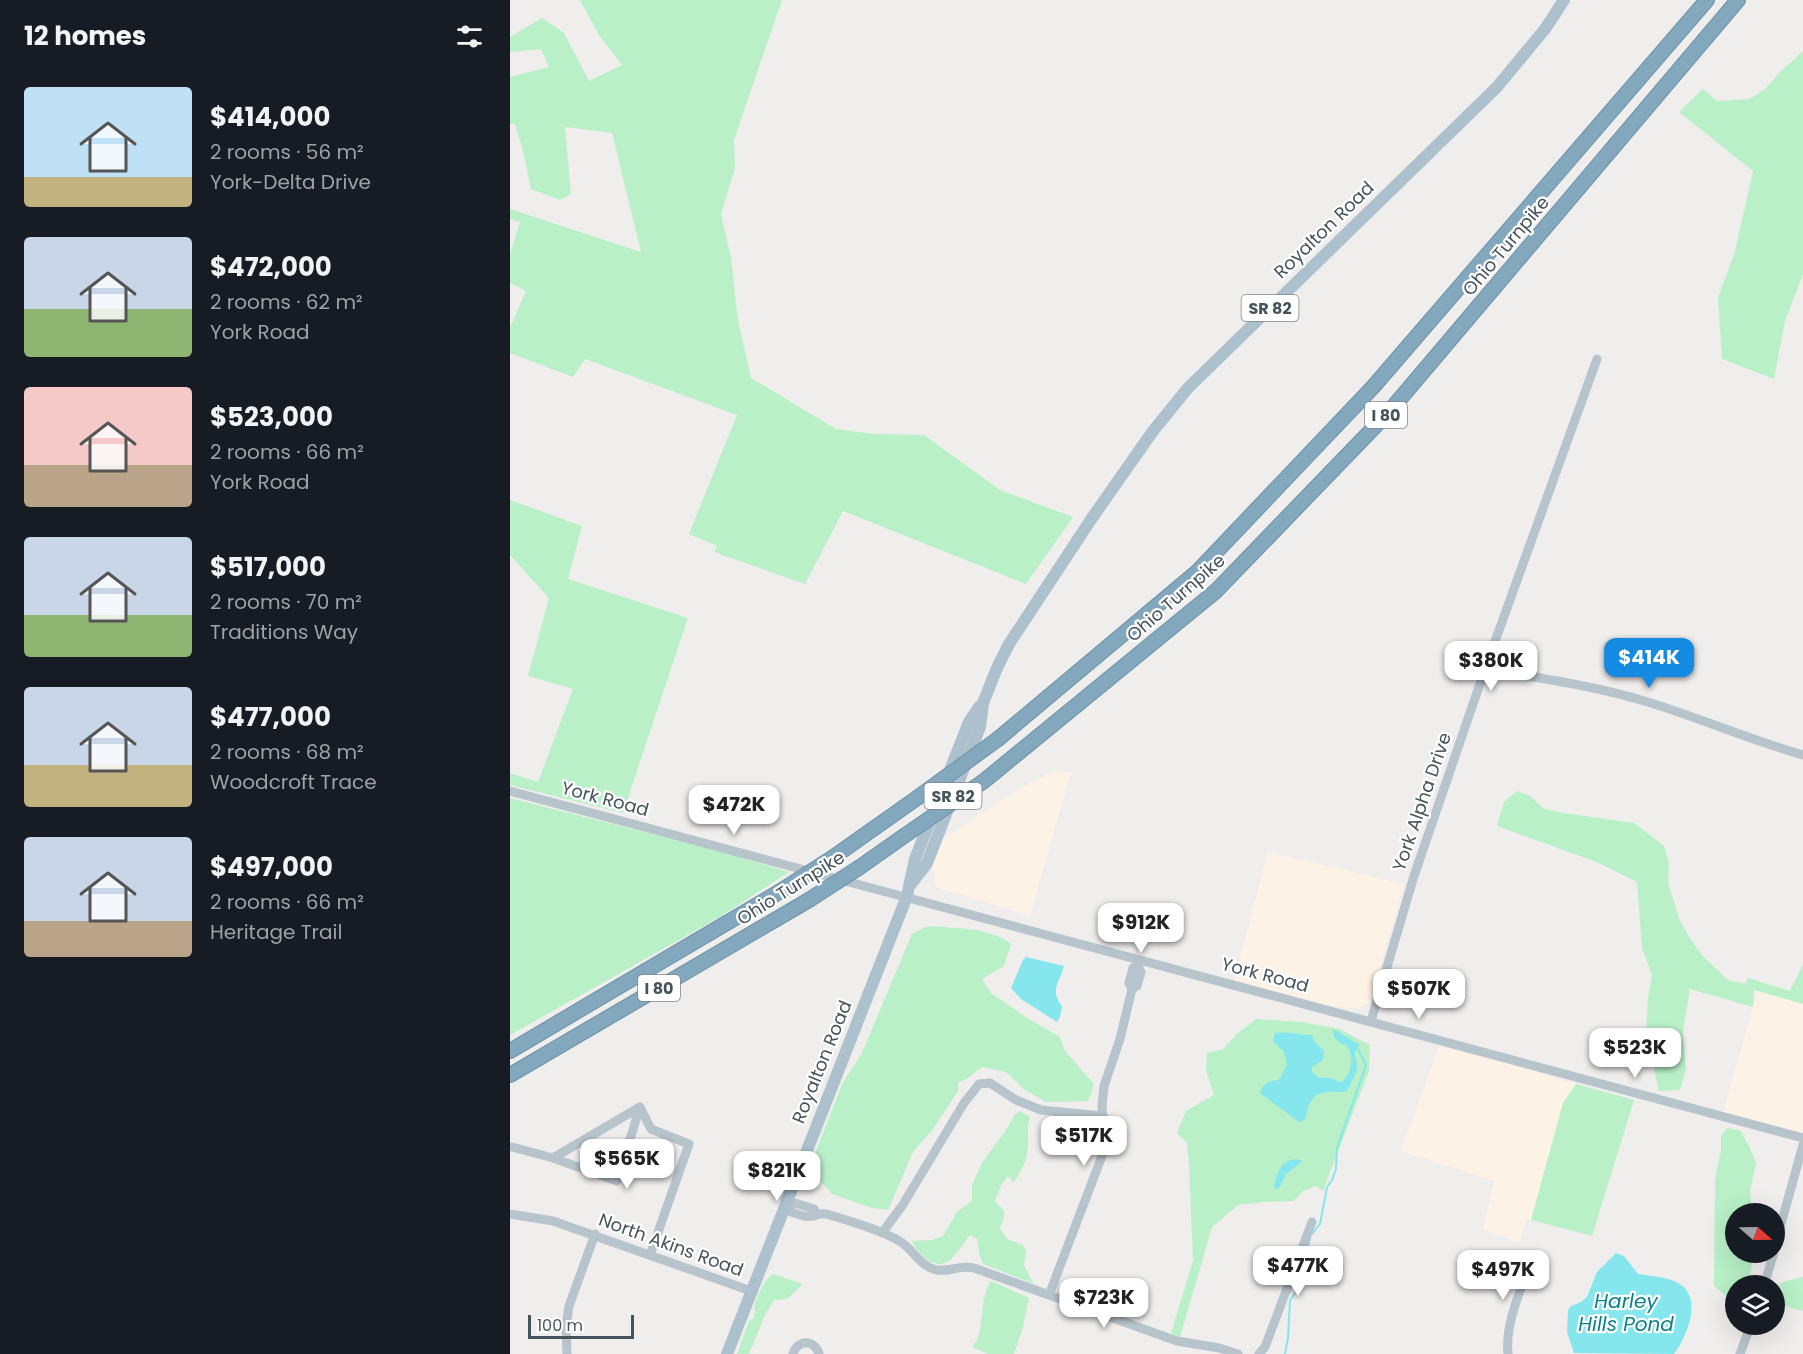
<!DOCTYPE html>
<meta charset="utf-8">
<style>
body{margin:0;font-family:Poppins,sans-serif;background:#20242c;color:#f1f3f6;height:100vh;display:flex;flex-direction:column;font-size:22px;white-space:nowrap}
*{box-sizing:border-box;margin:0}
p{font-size:20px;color:#9ea1a6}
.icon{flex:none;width:33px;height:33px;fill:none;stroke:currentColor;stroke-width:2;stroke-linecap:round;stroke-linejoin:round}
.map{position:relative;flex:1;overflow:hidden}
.drawer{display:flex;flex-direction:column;background:#171b24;width:510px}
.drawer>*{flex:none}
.needle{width:39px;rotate:110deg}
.controls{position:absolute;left:1215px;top:1203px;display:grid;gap:12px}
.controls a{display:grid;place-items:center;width:60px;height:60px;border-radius:50%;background:#171b24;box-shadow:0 6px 24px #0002;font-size:30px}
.scale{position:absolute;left:18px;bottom:15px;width:106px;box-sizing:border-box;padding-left:6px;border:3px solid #45545b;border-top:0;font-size:16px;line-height:21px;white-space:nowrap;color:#45545b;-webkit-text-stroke:4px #fff;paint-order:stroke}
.price{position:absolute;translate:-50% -51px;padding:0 14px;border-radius:12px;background:#fff;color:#222;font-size:20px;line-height:39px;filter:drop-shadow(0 2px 3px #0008)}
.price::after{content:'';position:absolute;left:50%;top:36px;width:18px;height:14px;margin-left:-9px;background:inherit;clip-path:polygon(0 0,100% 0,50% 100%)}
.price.active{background:#148ae3;color:#fff}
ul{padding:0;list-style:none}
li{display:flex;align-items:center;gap:18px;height:150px;padding:0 24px}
li span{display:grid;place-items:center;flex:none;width:168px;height:120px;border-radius:6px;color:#555}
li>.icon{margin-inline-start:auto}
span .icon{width:72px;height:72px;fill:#fffc;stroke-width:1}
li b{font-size:26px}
h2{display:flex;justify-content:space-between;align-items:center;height:72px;padding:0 24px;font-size:26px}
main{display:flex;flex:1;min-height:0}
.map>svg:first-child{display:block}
.commercial{fill:#fcf2e5}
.green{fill:#b9f0c7}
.water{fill:#85e6ee}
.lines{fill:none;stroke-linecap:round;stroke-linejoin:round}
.stream{stroke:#85e6ee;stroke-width:2}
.highway-casing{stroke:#6e93aa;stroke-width:16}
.minor{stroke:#b8c4cb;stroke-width:9}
.major{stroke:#acc1cd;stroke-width:12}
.highway{stroke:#83a8be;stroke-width:14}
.highway-bridge-casing{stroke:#6e93aa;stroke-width:16;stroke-linecap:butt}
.highway-bridge{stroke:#83a8be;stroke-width:14}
.labels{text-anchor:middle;stroke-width:4.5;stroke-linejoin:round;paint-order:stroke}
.shield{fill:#fff;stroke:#7d878c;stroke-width:1.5}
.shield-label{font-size:16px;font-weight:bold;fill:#45545b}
.street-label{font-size:18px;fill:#45545b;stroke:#fff}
.water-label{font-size:20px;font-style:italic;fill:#0a828c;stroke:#fff}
</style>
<main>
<section class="drawer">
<h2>12 homes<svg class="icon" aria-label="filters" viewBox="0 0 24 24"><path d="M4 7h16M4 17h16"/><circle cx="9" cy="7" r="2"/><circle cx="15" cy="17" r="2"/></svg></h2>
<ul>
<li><span style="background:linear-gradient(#bfe0f5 75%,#c2b280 0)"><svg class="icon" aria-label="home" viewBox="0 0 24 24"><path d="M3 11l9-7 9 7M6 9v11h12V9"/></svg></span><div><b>$414,000</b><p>2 rooms · 56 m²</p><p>York-Delta Drive</p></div></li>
<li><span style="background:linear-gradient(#c9d6e8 60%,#8fb573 0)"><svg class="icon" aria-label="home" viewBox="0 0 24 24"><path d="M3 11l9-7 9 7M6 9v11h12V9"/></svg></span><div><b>$472,000</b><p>2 rooms · 62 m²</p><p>York Road</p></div></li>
<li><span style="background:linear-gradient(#f6c9c9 65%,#b9a48a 0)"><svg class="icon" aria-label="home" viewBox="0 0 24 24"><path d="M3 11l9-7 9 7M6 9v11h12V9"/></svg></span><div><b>$523,000</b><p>2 rooms · 66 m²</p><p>York Road</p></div></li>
<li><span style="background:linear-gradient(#c9d6e8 65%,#8fb573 0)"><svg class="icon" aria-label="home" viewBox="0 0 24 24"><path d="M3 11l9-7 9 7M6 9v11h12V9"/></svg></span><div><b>$517,000</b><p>2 rooms · 70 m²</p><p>Traditions Way</p></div></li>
<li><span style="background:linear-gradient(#c9d6e8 65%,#c2b280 0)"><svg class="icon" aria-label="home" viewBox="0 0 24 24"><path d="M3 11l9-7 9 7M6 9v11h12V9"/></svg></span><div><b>$477,000</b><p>2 rooms · 68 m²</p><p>Woodcroft Trace</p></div></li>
<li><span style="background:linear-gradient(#c9d6e8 70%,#b9a48a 0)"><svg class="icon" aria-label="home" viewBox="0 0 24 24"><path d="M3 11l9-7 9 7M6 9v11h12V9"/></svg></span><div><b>$497,000</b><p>2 rooms · 66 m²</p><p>Heritage Trail</p></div></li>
</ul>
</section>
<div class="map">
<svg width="1293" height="1354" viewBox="0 0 1293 1354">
<rect width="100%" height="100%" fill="#f0eded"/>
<path class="commercial" d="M544,771L561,772L520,916L426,887L422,864L432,840L510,788Z
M758,852L894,884L860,1003L846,1009L817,1005L724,980Z
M1248,990L1293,1004V1133L1213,1112Z
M929,1046L1020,1070L1066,1084L1053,1103L1021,1220L1017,1219L1009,1242L973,1230L984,1181L891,1151Z"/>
<path class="green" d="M70,0H272L224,140L225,168L211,214L221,258L228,320L241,378L326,429L363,434L414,435L490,490L563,517L516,584L333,511L295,584L204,552L207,546L179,534L227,415L75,359L63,377L0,353V328L16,291L0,283V254L10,222L0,219V209L131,252L102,133L55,127L61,194L50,200L21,189L13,151L5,124H0V77L39,67L31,49L0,52V37L32,18L54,33L79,81L112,65L89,35Z
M1293,51V274L1275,321L1264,379L1212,359L1208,298L1225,251L1243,171L1169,112L1193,89L1207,101L1239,99L1255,89L1270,72Z
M0,500L72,526L58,579L178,618L113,813L0,785V773L28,782L63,689L18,676L39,598L0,555Z
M1007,791L1020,796L1034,809L1054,813L1124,823L1154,846L1159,863L1158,883L1170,921L1181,940L1192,955L1218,980L1235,984L1238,978L1280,991L1293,964V1004L1244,990L1243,1007L1180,989L1173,1031L1176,1070L1170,1090L1149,1091L1136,1033L1138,997L1142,975L1132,948L1127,882L1089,863L987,826L994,802Z
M0,798L212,852L279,872L208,918L0,1035Z
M417,926C442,928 481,927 501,944L494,966L472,979L481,993L517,1018L550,1037L555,1051L584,1084L578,1101L536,1102L515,1090L496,1072L472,1067L458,1078L448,1083V1091L423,1129L403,1152L378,1210L362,1208L322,1194L301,1170L302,1161L333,1082L351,1055L402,934Z
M746,1019L791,1022L829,1029L860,1045L859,1071L813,1191L806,1186L793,1191L784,1201L754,1202L728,1205L702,1227L670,1337L661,1333L683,1261L679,1165L677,1143L667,1133L676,1111L704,1095L696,1070L697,1053L713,1049L727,1034Z
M1066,1084L1124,1100L1082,1236L1021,1220L1053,1103Z
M510,1111L520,1117C516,1131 519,1134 518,1146C518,1160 511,1171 504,1182L498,1176L491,1185L485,1201L494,1211V1218L490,1228L497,1239L512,1245L516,1250L514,1266L524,1284L473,1264L469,1253L467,1239L460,1235C454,1242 449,1251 442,1258C426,1274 409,1254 401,1241L422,1240L433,1236L447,1212L462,1201V1185L472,1163L498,1127L505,1114Z
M1217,1128L1230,1130L1239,1146L1246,1163L1240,1191L1242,1213L1226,1214V1252L1244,1253L1240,1275L1233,1285L1226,1286L1225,1294L1217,1297L1204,1286L1205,1179L1211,1150V1136Z
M263,1274L293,1284L277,1299L264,1300L254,1317L239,1354H227L239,1321L244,1318L245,1311L244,1307C248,1296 253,1280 263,1274Z
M1293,1277V1311L1265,1303V1287L1273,1282Z
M481,1281L519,1298L513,1327L504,1354H478L462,1347C465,1343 468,1339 469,1334C474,1315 470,1300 481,1281Z"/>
<path class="water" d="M516,957L554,966C550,982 539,990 552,1006L550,1017L547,1022L511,999L501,988L513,960Z
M823,1029L850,1045C840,1054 848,1057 847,1068C846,1075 840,1084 837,1091C830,1093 825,1091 818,1092C801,1093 798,1106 795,1120L789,1122L750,1093C753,1083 759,1081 769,1080L777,1065L774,1052L763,1041L765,1033C775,1031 790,1035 802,1035L803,1040L814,1051L813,1060L802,1067V1071C810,1083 812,1075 823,1079C826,1080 829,1082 832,1082C842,1074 845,1054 835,1044H831L824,1037Z
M785,1159L793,1161L776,1174L769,1188L766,1189L764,1186C768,1173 770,1161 785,1159Z
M1106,1253L1114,1256L1128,1274C1141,1276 1159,1277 1170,1284C1193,1299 1176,1338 1164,1354L1064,1353L1057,1332L1058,1310L1061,1306L1071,1302L1077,1297L1087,1272Z"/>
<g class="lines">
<path class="stream" d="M802,1234L810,1224L817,1187L822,1180L826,1169L827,1148L856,1065L847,1048
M775,1354L778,1338L780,1300L790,1287L791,1268L800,1239"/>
<g class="highway-casing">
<path id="highway" d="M488,739L687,572L863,387L1197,0
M474,781L706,591L878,413L1228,0
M322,858L407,798
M350,867L394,836
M0,1051L269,892
M0,1075L299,900"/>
</g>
<path class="minor" d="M975,669C1030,678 1087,686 1141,703C1192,719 1241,740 1293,755
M0,791L1293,1138
M861,1021L904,876L975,669L1087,359
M130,1107L141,1129L179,1144L140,1255
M2,1147L43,1158L107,1181L130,1107
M43,1158L130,1107
M0,1214L43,1221L241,1291
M306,1214L304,1209L285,1203L280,1205L281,1212C287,1214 296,1218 302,1216C309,1215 308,1213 317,1214C339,1221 372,1230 391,1242C403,1250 409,1264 423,1269C437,1274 449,1264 464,1268L667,1341L709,1348L728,1354
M372,1233L392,1206L454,1103L469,1084L480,1083L506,1100L531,1110L593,1116
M1264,1249L1293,1145
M1254,1286L1264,1252
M539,1295L592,1156L594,1141L592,1105L594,1086L610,1039L622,989L627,986L631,972L628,967L623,968L619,983L622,989
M57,1354L56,1327L59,1306L85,1234
M283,1354C288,1339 304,1339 309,1354
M749,1354L755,1347L802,1222
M998,1354C995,1329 1010,1279 1028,1261
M1230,1354L1241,1324"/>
<path class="major" d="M401,884L417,863L470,727L473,703L487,668L499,644L582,518L643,431L678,388L987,87L1035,29L1054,0
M217,1354L397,896L405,859L459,722L470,706"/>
<use href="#highway" class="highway"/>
<g class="highway-bridge-casing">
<path id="highway-bridge" d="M407,798L488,739
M394,836L474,781
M269,892L322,858
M299,900L350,867"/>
</g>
<use href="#highway-bridge" class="highway-bridge"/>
</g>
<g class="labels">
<g class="shield">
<rect x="731.5" y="295" width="57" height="26" rx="4.5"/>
<rect x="855" y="402" width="42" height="26" rx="4.5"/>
<rect x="414.5" y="783" width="57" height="26" rx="4.5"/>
<rect x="128" y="975" width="42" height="26" rx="4.5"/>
</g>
<g class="shield-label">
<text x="760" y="314">SR 82</text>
<text x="876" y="421">I 80</text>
<text x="443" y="802">SR 82</text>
<text x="149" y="994">I 80</text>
</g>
<g class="street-label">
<text transform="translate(814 230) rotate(-44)" y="6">Royalton Road</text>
<text transform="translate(996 246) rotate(-50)" y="6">Ohio Turnpike</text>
<text transform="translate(666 598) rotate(-41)" y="6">Ohio Turnpike</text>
<text transform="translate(95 799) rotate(15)" y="6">York Road</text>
<text transform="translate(912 802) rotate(-71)" y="6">York Alpha Drive</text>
<text transform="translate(281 888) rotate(-32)" y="6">Ohio Turnpike</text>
<text transform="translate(755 975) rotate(15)" y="6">York Road</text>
<text transform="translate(312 1062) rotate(-68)" y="6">Royalton Road</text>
<text transform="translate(161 1245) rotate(20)" y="6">North Akins Road</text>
</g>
<g class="water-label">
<text x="1116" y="1308">Harley<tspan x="1116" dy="23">Hills Pond</tspan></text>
</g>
</g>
</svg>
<div class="controls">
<a><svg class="needle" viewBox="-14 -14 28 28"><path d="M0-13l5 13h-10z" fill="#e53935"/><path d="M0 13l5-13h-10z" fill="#9ea1a6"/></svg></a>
<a><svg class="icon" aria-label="layers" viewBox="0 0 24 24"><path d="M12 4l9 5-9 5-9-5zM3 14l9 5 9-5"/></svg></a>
</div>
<div class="scale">100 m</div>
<b class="price active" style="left:1139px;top:689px">$414K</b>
<b class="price" style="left:981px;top:692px">$380K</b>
<b class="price" style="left:224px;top:836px">$472K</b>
<b class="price" style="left:631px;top:954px">$912K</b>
<b class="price" style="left:909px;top:1020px">$507K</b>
<b class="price" style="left:1125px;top:1079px">$523K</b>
<b class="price" style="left:574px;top:1167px">$517K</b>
<b class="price" style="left:117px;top:1190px">$565K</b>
<b class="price" style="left:267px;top:1202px">$821K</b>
<b class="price" style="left:788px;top:1297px">$477K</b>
<b class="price" style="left:993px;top:1301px">$497K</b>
<b class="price" style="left:594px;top:1329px">$723K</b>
</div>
</main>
